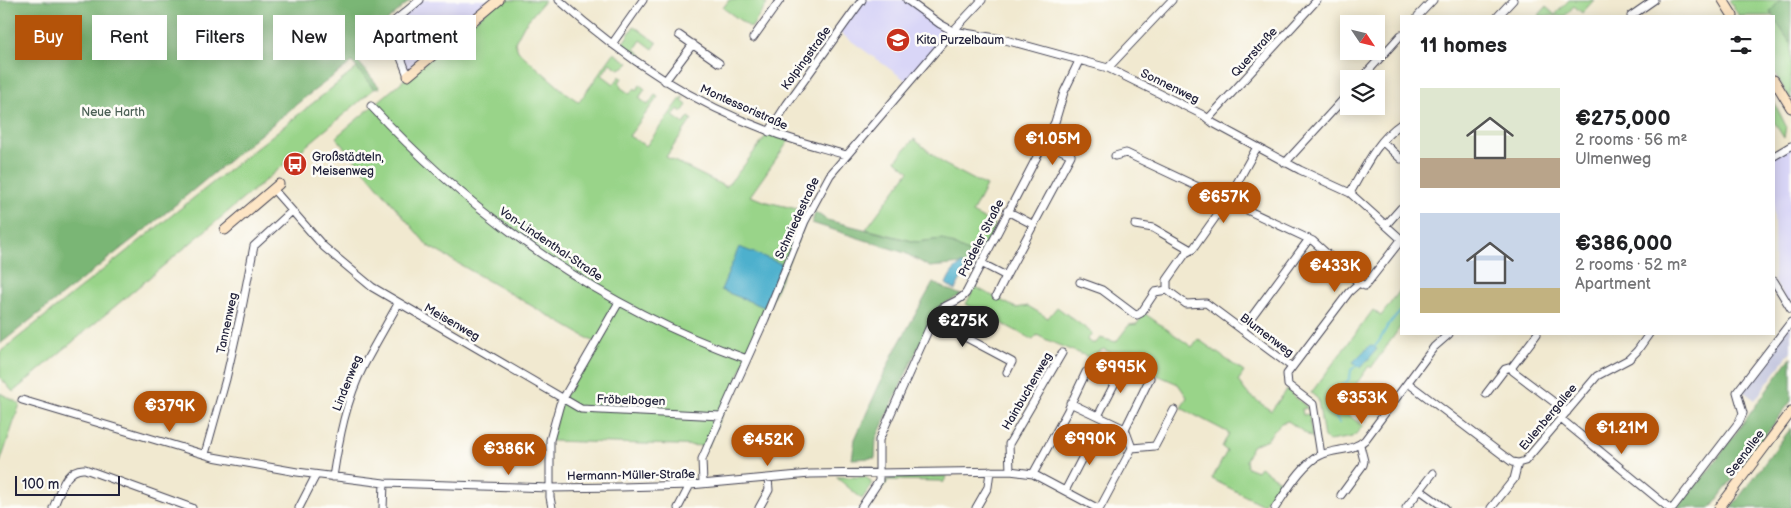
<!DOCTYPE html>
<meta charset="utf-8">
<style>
body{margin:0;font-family:"Balsamiq Sans",sans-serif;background:#f6f6f6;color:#202124;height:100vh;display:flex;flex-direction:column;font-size:19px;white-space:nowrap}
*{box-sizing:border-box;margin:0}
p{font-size:16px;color:#757577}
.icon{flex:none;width:28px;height:28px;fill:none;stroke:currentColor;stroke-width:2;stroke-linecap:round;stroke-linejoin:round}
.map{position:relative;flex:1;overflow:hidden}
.drawer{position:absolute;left:1400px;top:15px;width:375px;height:320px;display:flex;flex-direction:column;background:#fff;border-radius:0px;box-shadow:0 2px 12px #0003}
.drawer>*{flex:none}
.banner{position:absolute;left:15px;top:15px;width:475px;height:45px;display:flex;gap:10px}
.needle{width:32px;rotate:125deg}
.fabs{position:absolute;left:1340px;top:15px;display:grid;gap:10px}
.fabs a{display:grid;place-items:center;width:45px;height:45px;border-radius:0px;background:#fff;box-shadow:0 2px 12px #0003;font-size:25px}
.scale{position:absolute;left:15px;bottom:12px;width:105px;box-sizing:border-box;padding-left:5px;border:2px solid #22223b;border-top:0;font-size:14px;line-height:18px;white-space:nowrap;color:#22223b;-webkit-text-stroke:4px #fdfcf7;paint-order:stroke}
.price{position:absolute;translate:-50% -42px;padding:0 11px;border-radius:18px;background:#b45309;color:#fff;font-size:16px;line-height:32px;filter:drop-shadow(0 1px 2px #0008)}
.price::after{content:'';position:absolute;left:50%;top:30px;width:15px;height:11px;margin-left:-8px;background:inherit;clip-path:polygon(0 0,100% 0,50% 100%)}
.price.selected{background:#222;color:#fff}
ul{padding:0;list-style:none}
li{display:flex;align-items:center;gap:15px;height:125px;padding:0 20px}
li span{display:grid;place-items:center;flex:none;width:140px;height:100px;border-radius:0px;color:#555}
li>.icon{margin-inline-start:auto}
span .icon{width:60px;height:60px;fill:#fffc;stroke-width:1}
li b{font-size:21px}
h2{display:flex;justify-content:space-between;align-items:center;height:60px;padding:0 20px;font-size:21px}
.tag{padding:0 18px;border-radius:0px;background:#fff;box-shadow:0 2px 12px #0003;font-size:18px;line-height:45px}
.tag.selected{background:#b45309;color:#fff}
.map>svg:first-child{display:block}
.built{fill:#d9d6f7}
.industrial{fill:#c0c2dd}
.green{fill:#99d489;stroke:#5e7b62}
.forest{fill:#7ab675;stroke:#4e6c58}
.water{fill:#4eb0cd;stroke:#386984}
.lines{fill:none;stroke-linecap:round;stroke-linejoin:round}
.stream{stroke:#4eb0cd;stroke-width:2}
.minor-casing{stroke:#414051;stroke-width:9}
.secondary-casing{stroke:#414051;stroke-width:11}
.minor{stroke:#fff;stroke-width:7}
.secondary{stroke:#fde5c5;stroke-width:9}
.labels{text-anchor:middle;stroke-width:5;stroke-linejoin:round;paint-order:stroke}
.poi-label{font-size:12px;fill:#22223b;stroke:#fdfcf7;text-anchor:start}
.street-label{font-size:12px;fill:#22223b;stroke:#fdfcf7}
.park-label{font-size:12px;fill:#4c6056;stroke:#fdfcf7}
</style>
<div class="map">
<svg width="1791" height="508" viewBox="0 0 1791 508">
<rect width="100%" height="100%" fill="#fdfcf7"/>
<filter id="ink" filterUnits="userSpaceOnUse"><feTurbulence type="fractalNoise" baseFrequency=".02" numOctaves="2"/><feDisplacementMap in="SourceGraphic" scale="10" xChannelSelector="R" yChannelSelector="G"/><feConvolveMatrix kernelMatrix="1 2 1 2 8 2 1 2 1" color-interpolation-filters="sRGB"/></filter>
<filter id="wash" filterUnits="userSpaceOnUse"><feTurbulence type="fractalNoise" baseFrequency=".0096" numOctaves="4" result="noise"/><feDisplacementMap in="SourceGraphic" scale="20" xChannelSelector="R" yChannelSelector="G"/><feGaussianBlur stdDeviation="1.12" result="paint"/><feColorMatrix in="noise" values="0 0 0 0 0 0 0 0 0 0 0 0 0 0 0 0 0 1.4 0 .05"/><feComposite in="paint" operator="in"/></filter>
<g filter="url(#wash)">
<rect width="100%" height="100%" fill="#f1e9d0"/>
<path class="built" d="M420,0H499L408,76L390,29Z
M862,0H907L953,31L908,82L839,32Z
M1791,146V309L1774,281V156Z"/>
<path class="industrial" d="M1791,322V351L1755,400L1740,389Z"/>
<path class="green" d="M499,0H545L524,25L515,42L518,51L566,93L579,102L614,53L629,63L626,66L619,69L610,63L602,75L614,84L620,76L622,78L619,83L622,85L620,87L630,94L635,88L637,90L640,85L645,89L639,98L648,105L655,95L658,97L629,136L646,146L682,97L684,98L682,101L687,105L682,112L678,109L673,116L684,124L689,117L692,119L666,157L726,187L742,168L769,132L790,139L750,196L767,202L810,212L708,446L551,441L560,404L596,343L428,246L336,137Z
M729,0H761L767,4L751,28L723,8Z
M1569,0H1594L1582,13L1574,6L1565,16H1538L1546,7L1555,15Z
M1729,0H1780L1770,12L1772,16H1739Z
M1774,18L1791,44V100L1774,72Z
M634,26L657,43L653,49L641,40L635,49L642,55L641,57L625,46L623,43Z
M357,68L374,89L13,392L0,377V352Z
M1774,102L1786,126L1784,138L1774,122Z
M914,139L944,164L986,186L972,213L995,225L979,258L942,239L916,242L866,229L909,171L896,160Z
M975,287L1016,308L1028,306L1048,318L1057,307L1092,333L1087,340L1091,343H1096L1100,338L1116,342L1129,325L1137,324L1144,313L1192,347L1198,339L1244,372L1238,381L1247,393L1271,411L1287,390L1308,408L1302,409L1303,415L1309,414L1312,438L1288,421L1281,423L1267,439L1252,446L1246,460L1247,467L1257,471L1260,467L1280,481L1263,505L1212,479L1227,451L1222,447L1229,433L1181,408L1187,397L1178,384L1127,362L1104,349L1098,352L1094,359C1074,351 1056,345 1037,335L1033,340L966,304Z
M1401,289V326L1371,368L1369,366L1339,408L1363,426L1353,437L1329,441L1324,438L1318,399L1311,393L1373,310L1381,316Z
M0,393L20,404L0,463Z
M947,476L943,483L941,481L889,480L868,505C875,493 880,480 895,477Z
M836,477H866L871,482V486L862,499Z"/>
<path class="forest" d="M0,0H411L389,19L384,26L385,35L359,57L357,60L380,88L374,89L352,62L303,99L151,225L0,344Z
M1780,0H1791V44L1770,12Z
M815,212L827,220L916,242L942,239L979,258L970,275L964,273V266L962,264L930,267L905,253L812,223Z
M933,283L961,295L941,305L935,311L876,439L875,458L852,459L855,439L893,354Z
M1791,357V401L1711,508H1677L1709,470Z
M1791,428V508H1731Z"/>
<path class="water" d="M739,247L782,264L764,307L721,290Z
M962,264L964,265V273L955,290L946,284C949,276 954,268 962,264Z
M1370,345L1377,349L1361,368L1353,362Z"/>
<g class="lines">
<path class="stream" d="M1374,347C1382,340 1383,331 1390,323C1394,318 1398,316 1401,310
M1340,423L1332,413C1333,405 1334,396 1339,389C1345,381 1350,384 1351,370L1357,365"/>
</g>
</g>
<g filter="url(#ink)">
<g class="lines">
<g class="minor-casing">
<path id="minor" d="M559,0C621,56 690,102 769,131C794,141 820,147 846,155
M907,0L940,24L953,31L1002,39L1108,68L1203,115L1213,123L1300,170L1350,193L1401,239
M1418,16L1433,0
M1498,16L1513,0
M1631,16L1654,0
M679,35L719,63
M753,38L780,0
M612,44L643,0
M1108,68L1172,0
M408,76L390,29L392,23L420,0
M1361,79L1401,35
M665,81L693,44
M371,106C475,218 602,308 747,359
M1208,119L1317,0
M769,132L787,104L862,0
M1383,142L1401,159
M1115,156L1126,153L1313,241L1359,283
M1774,156L1791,146
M1285,163L1349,93
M273,189L324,247L372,287L581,409L721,416
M1350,193C1364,169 1377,140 1401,124
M1007,211L1034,225
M1135,225L1153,228L1191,250
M1386,225L1401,208
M981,263L1006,276L1071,155L1044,142
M1774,281L1791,309
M1080,282L1102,290L1134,314L1137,315L1141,313L1155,292L1167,290
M1167,290V280L1186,253L1193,249L1227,201L1257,147
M1167,290L1186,304L1206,303L1292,367
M996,296L1006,276
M933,320L1012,362L1007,372
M1242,330L1309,239
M1537,334L1512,367L1513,371L1567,412
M1408,383L1512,462L1518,463L1525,461L1597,376L1629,359L1637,351L1649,334
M1486,394L1505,369L1512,367
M22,400L213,457L297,472L384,483L551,488L621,487L690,485L810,474L1010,471L1033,474L1097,508
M1070,403L1125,429L1132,448L1155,446L1174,410
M1098,416L1125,363
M1561,419L1669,508
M1125,429L1150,378
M205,454L226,379L241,313L254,246L292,211
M1321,455L1313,404L1288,385L1287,374L1349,292L1359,283L1365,286L1401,240
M1010,471L1009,444L1062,353
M1033,474L1067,412L1086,372
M333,477C339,438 346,400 364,365C375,344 387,324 398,304
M703,484L702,459L765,319L805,221L830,175L953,31L982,0
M1420,490L1445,508
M1065,491L1096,431
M1341,495L1363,465L1364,461L1360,445
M53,508C60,493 65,467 85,469L192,508
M299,508L316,475
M383,508L384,483
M552,508L550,497V440L560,404L619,302
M678,508L690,485
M759,508L769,490L768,478
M861,508L879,481V440L935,315C943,303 958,304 966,293L1055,122L1064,92L1079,61
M976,508L988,487L990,471
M1100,508L1132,448
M1275,508C1286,492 1303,462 1321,455C1336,448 1352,452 1365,440L1434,347L1449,334
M1406,508L1433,473
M1491,508L1514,479L1518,463
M1673,508L1739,422L1743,413L1737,392L1791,322"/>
</g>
<g class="secondary-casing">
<path id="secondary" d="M1723,0L1733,16
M408,76L499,0
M1774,80L1791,108
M225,230L279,184
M1719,508L1791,412"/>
</g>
<use href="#minor" class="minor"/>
<use href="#secondary" class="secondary"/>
</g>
</g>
<defs>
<g id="school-disc" transform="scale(1.25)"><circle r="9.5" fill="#c8321e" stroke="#fdfcf7"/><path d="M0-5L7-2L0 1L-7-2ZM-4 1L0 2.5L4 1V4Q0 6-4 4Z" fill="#fff"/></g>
<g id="bus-disc" transform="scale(1.25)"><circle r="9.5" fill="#c8321e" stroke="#fdfcf7"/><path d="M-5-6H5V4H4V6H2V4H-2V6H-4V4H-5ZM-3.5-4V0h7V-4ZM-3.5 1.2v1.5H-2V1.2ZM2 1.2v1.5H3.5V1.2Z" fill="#fff"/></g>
</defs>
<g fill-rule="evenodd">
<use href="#school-disc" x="898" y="40"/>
<use href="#bus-disc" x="295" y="164"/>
</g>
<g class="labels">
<g class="poi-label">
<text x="916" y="44">Kita Purzelbaum</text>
<text x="312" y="161">Großstädteln,<tspan x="312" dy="14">Meisenweg</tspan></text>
</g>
<g class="street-label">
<text transform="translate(1254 52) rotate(-48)" y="4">Querstraße</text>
<text transform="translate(806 58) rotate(-54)" y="4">Kolpingstraße</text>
<text transform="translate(1170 86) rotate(26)" y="4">Sonnenweg</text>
<text transform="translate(744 107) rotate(24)" y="4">Montessoristraße</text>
<text transform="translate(797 218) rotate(-65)" y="4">Schmiedestraße</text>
<text transform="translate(981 238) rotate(-63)" y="4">Prödeler Straße</text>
<text transform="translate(551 244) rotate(34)" y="4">Von-Lindenthal-Straße</text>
<text transform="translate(452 322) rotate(30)" y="4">Meisenweg</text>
<text transform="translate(227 323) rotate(-78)" y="4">Tannenweg</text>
<text transform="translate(1267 335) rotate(37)" y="4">Blumenweg</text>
<text transform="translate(347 383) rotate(-68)" y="4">Lindenweg</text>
<text transform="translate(1027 391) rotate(-60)" y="4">Hainbuchenweg</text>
<text transform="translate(631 400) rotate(2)" y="4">Fröbelbogen</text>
<text transform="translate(1548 417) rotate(-50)" y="4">Eulenbergallee</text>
<text transform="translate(1745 453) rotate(-53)" y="4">Seenallee</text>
<text transform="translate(631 475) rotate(-1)" y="4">Hermann-Müller-Straße</text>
</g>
<g class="park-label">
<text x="113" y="116">Neue Harth</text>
</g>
</g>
</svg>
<div class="fabs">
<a><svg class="needle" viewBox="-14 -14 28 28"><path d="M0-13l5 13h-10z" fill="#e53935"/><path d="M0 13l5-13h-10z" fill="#757577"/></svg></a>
<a><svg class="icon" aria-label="layers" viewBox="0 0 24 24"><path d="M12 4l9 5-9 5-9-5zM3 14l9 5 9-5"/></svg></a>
</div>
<div class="scale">100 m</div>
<b class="price" style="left:1053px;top:166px">€1.05M</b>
<b class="price" style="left:1224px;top:224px">€657K</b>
<b class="price" style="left:1335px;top:293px">€433K</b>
<b class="price selected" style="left:963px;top:348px">€275K</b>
<b class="price" style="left:1121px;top:394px">€995K</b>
<b class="price" style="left:1362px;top:425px">€353K</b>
<b class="price" style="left:170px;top:433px">€379K</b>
<b class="price" style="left:1622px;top:455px">€1.21M</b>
<b class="price" style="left:1090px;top:466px">€990K</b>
<b class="price" style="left:768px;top:467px">€452K</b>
<b class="price" style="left:509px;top:476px">€386K</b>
<div class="banner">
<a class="tag selected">Buy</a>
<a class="tag">Rent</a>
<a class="tag">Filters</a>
<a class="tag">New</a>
<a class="tag">Apartment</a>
</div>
<section class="drawer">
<h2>11 homes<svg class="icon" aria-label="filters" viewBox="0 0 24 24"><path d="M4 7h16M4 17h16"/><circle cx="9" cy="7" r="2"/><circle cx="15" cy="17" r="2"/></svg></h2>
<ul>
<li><span style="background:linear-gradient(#dfe7d0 70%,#b9a48a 0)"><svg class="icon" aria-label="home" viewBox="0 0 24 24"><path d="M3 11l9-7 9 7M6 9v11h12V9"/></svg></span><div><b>€275,000</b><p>2 rooms · 56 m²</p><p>Ulmenweg</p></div></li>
<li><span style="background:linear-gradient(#c9d6e8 75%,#c2b280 0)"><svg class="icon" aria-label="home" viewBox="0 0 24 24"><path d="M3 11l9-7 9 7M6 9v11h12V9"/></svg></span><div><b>€386,000</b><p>2 rooms · 52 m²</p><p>Apartment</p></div></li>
</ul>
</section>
</div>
